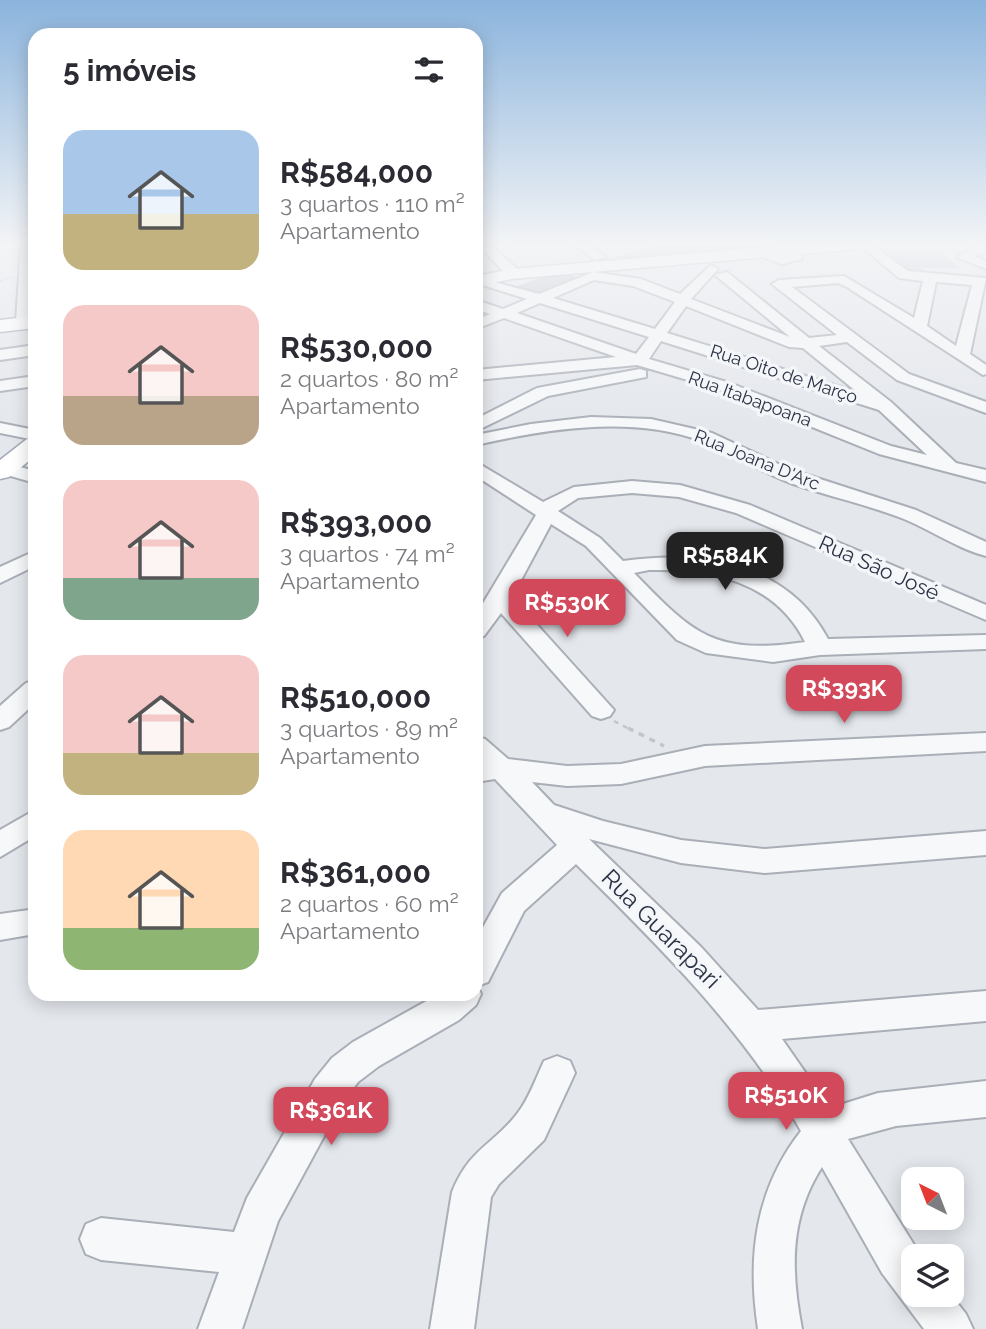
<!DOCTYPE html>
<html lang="pt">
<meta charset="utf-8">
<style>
body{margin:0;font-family:Raleway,sans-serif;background:#f2f2f3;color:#2b2b33;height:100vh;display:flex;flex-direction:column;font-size:26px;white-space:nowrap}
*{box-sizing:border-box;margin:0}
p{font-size:23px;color:#7c7c81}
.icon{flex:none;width:38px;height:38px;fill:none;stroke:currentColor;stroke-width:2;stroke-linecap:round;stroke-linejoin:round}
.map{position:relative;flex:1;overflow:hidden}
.details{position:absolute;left:28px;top:28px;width:455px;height:973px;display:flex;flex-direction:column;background:#fff;border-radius:21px;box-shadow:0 4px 18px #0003}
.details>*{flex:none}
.needle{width:46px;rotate:318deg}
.tools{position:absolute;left:901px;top:1167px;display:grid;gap:14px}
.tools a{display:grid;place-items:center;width:63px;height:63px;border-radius:14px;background:#fff;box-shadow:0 4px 18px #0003;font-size:35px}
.price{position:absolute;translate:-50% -60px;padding:0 16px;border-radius:14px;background:#d1495b;color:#fff;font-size:23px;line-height:46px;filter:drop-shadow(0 2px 4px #0008)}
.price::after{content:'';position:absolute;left:50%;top:42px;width:21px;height:16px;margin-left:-10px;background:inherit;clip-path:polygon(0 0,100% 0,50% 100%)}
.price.current{background:#222;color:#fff}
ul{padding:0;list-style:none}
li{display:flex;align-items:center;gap:21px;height:175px;padding:0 35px}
li span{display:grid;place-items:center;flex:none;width:196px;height:140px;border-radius:21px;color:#555}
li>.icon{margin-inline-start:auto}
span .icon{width:84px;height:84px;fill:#fffc;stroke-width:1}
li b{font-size:30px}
h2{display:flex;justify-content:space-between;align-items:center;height:84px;padding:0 35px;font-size:30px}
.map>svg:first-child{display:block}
.building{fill:#bbc0ca}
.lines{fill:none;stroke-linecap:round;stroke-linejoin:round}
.minor-casing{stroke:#a9aeb7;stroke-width:4}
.major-casing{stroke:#a3abb8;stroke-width:3}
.path-far2{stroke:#c2c5cb;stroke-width:2;stroke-dasharray:2.5 2.5;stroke-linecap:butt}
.path-far1{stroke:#c2c5cb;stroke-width:2.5;stroke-dasharray:5 5;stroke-linecap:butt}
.path{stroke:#c2c5cb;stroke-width:3.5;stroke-dasharray:6 6;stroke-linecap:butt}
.minor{fill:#f7f8fa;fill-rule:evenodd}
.major{fill:#fff;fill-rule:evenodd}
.labels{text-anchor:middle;stroke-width:7;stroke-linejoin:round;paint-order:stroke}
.far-street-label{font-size:18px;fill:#2b3445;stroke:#f4f6f9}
.street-label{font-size:21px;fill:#2b3445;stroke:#f4f6f9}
.near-street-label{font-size:24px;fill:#2b3445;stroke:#f4f6f9}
</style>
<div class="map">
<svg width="986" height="1329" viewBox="0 0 986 1329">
<rect width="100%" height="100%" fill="#e4e7ec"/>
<path class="building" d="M670,243H741L749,253L620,262L616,257Z
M940,251L958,268H921L926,272H909L898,269L882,253Z
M569,275L587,279L541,298L511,288L543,277Z"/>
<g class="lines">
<g class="minor-casing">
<path id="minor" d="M21,243H33L30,323L23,327L16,323Z
M476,243H488L516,268V274H506Z
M571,243H586L606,257L595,260Z
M857,243H870L908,271L986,278L970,354L986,365V374L983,375L847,287L838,283L792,287L909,374L986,402V413L897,380L847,342L819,346L891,402L956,463L986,470V482L879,454L718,389L637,365L476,380V370L616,357L504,318L476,329V320L490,314L476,309V300L503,309L527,299L476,283V277L539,294L593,272L641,279L680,294L711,265L718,269L691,299L790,337L715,275L727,272L809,338L837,335L772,284L779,280L844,276L914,318L923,281L899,278ZM594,280L633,286L675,302L655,329L553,298ZM936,282L972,285L956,346L927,326ZM540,303L649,337L636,354L517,313ZM686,306L789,347L803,348L857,392L667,333ZM661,341L879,410L927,455L891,446L730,383L649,359Z
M986,244V252L974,256L986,261V269L957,257L976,245Z
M794,246L800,250L802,259L781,264L755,254L761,250L781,256L790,254L788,250Z
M35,345V355L0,360V350Z
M640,369L646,371V377L548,396L476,431V419L537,388Z
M35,376V386L0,391V381Z
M591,417L651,419L712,433L789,469L916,510L986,542V556C958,549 931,530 904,519C866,504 826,496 788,482C758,470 731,453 701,441C631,415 547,429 476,445V435L531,424Z
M0,423L35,430V440L0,433Z
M476,462L543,502L574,487L632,481L680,485L750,505L986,605V620L736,513L679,497L632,493L578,498L558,511L600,538L623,561C702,550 787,562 828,639L986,635V649L820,655L773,662L706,653L677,640L586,546L551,524L512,597L614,710L610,716L601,719L592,716L501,613L484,636L476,638V615L536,515L476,476ZM649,570C711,569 775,581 805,642C714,655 694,635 634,573Z
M5,463L35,471V483L0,473V465Z
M35,551V566L0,583V567Z
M35,681V703L9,727L0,730V706L26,683Z
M986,733V751L705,766L621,784L567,786L532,782L554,805L603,821L681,840L765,849L986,831V855L765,873L681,863L589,839L701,947L758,1010L986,991V1021L782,1039L830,1108L878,1093L986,1081V1117L896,1126L848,1139L921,1256H914V1295H951L966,1314L973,1329H924L882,1273L822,1167C789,1218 791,1272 802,1329H758C747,1257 755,1190 801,1131C743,1029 659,946 576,864L524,911L488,982L477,986L481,994L476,1005L459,1020L379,1066L358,1082L341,1105L278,1221L242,1329H198L219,1272L101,1260L86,1254L80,1239L86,1224L101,1218L234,1232L247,1198L315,1079L332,1058L353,1042L439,994H476V940L502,893L557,845L495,779L476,782V737L485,739L508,759L567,766L621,764L705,746Z
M35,810V836L0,857V830Z
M29,910L35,912V934L0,940V914Z
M557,1056L570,1061L575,1073L544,1140L499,1184L491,1197L474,1329H430L452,1192C470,1148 492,1146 517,1114C529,1099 536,1078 544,1061Z"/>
</g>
<g class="major-casing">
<path id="major" d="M812,243H878L870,248L512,279L476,286V276L512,269Z
M970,243H986V249L972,246Z
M35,316V328L0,332V320Z
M35,437V456L9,477L0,479V460L27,439Z"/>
</g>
<path class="path-far2" d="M0,258L11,261
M0,281L12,277"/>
<path class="path-far1" d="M614,721L631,730"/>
<path class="path" d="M628,728L664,746"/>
<use href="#minor" class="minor"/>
<use href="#major" class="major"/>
</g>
<linearGradient id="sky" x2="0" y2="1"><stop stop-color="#8bb4dd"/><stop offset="0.57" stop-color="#f3f4f6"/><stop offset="1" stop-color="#f3f4f6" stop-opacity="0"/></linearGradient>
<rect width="986" height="429" fill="url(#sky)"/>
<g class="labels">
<g class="far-street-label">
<text transform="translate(784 374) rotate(18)" y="6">Rua Oito de Março</text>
<text transform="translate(750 399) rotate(20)" y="6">Rua Itabapoana</text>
<text transform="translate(757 460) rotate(22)" y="6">Rua Joana D'Arc</text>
</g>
<g class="street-label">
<text transform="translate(879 568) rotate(24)" y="7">Rua São José</text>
</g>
<g class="near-street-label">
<text transform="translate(661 929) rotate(45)" y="8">Rua Guarapari</text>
</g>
</g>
</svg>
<div class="tools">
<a><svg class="needle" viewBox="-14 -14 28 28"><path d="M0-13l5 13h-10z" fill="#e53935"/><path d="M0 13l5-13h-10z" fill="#7c7c81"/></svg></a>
<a><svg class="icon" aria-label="layers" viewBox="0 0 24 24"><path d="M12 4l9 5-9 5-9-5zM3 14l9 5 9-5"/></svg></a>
</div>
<b class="price current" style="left:725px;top:592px">R$584K</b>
<b class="price" style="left:567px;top:639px">R$530K</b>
<b class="price" style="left:844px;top:725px">R$393K</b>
<b class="price" style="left:786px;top:1132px">R$510K</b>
<b class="price" style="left:331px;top:1147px">R$361K</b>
<section class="details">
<h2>5 imóveis<svg class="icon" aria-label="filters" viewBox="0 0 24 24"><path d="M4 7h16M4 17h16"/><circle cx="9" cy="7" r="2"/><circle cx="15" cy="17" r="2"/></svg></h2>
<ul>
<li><span style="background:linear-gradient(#a9c7e8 60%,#c2b280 0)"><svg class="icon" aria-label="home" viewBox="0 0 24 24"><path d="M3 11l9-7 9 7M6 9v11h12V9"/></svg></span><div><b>R$584,000</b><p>3 quartos · 110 m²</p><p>Apartamento</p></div></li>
<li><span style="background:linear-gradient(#f6c9c9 65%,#b9a48a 0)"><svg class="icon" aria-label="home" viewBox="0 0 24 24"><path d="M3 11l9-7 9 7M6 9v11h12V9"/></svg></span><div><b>R$530,000</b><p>2 quartos · 80 m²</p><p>Apartamento</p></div></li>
<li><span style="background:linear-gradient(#f6c9c9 70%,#7fa58c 0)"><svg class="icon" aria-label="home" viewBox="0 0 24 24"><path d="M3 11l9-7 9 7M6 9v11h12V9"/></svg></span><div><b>R$393,000</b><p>3 quartos · 74 m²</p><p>Apartamento</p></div></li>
<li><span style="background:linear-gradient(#f6c9c9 70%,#c2b280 0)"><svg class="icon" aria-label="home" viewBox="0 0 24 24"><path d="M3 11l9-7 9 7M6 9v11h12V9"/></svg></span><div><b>R$510,000</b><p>3 quartos · 89 m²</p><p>Apartamento</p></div></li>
<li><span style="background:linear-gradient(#ffd9b3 70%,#8fb573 0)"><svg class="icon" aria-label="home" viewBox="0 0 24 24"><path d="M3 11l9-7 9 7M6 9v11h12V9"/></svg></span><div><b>R$361,000</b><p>2 quartos · 60 m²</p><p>Apartamento</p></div></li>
</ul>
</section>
</div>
